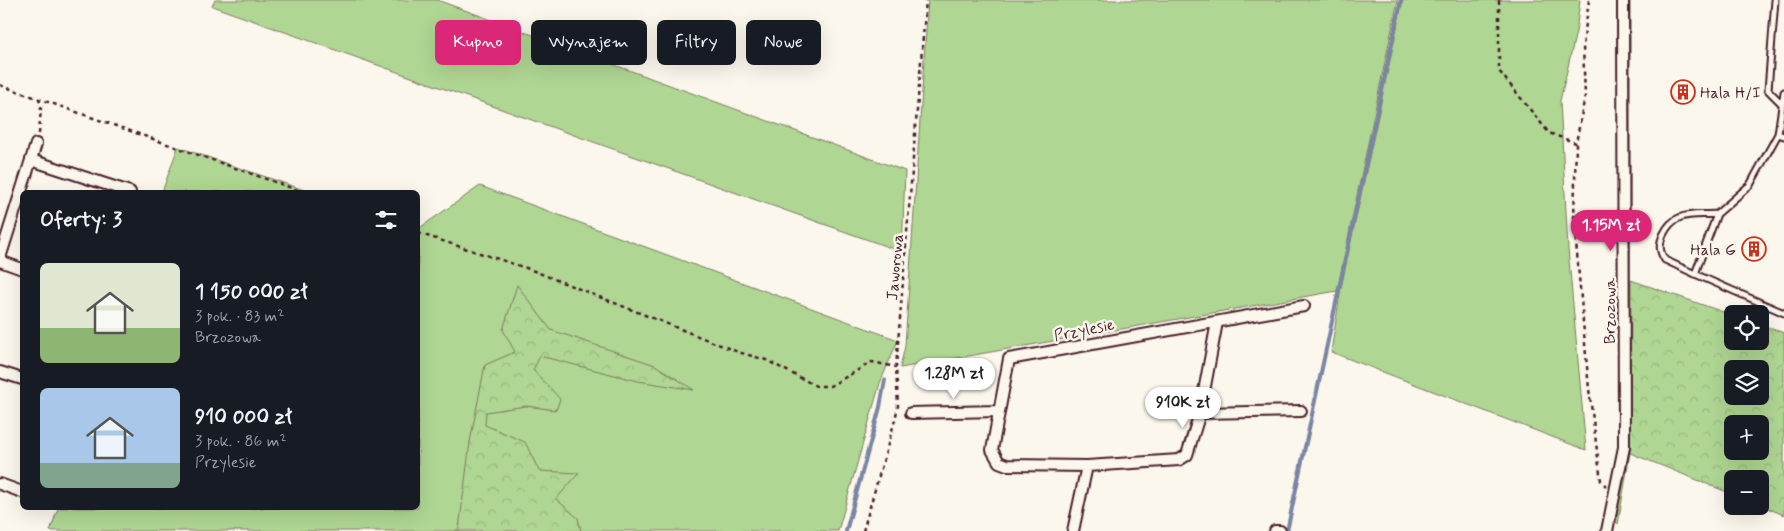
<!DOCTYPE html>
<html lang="pl">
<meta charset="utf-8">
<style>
body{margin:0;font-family:Mynerve,sans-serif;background:#242831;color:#f1f3f6;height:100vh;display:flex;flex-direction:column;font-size:19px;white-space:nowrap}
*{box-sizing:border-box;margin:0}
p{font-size:16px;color:#9ea1a6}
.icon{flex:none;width:28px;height:28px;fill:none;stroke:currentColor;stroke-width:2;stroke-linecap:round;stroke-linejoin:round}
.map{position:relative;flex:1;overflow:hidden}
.side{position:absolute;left:20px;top:190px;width:400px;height:320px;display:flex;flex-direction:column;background:#171b24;border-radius:8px;box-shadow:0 5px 20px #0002}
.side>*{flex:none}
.top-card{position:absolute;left:435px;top:20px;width:475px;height:45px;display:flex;gap:10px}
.buttons{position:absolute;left:1724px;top:305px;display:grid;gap:10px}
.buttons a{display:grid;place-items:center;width:45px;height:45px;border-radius:8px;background:#171b24;box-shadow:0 5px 20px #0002;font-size:25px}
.price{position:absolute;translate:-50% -42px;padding:0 11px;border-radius:18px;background:#fff;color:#222;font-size:16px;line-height:32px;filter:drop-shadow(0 1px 2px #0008)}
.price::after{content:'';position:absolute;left:50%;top:30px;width:15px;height:11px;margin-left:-8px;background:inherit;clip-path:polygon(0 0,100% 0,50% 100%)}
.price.active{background:#db2777;color:#fff}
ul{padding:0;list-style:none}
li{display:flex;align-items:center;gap:15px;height:125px;padding:0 20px}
li span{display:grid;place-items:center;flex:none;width:140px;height:100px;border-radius:8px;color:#555}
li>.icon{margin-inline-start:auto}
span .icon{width:60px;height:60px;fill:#fffc;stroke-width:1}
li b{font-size:21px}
h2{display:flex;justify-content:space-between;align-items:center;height:60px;padding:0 20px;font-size:21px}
.tag{padding:0 18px;border-radius:8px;background:#171b24;box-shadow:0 5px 20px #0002;font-size:18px;line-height:45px}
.tag.active{background:#db2777;color:#fff}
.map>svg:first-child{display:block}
.green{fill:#afd693;stroke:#7c7a5f}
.forest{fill:url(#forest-crowns);stroke:#7c7a5f;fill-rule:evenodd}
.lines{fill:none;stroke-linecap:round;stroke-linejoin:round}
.stream{stroke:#7a84a4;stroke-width:4}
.lane-casing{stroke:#4a1f2b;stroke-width:9}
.street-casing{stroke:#4a1f2b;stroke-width:14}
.path{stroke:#4a1f2b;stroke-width:2.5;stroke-dasharray:4 4;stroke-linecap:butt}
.lane{stroke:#fbf7ec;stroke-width:5}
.street{stroke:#fbf7ec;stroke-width:10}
.labels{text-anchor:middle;stroke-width:5;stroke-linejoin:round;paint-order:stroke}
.poi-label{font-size:16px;fill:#4a1f2b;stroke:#fbf7ec;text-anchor:start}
.street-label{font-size:16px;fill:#4a1f2b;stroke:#fbf7ec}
</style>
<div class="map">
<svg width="1784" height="531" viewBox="0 0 1784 531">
<defs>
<pattern id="forest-crowns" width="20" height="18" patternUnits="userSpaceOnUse" patternTransform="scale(1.25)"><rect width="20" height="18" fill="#afd693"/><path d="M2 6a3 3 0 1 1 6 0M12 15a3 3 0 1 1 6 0" fill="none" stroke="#98b77f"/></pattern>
</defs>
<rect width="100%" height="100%" fill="#fbf7ec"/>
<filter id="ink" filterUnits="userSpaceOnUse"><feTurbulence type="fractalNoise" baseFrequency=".02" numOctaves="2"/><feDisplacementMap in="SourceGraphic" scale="10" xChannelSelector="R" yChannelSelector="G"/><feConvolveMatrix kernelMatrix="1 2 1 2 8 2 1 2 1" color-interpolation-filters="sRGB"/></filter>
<g filter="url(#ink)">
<path class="green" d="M215,0H437L905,171L902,252L212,6Z
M928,0H1398L1337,291L900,368L905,346Z
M1403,0H1580L1576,32L1560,101L1568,249L1586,450L1331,352L1341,288Z
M1628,0H1630V453L1618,524L1616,522L1627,449L1630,251Z
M178,147L310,192H162Z
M480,186L898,340L880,383L838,531H50L58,508H418V229Z"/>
<path class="forest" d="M1631,280L1732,315V341H1760V324L1784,333V515L1760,505V479H1732V494L1630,453ZM1732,369H1760V396H1732ZM1732,424H1760V451H1732Z
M517,285L551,330L655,365L694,390L638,381L540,356L533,370L560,399L556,410L526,406L486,412L485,425L525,442L539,471L579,473L556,499L578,518L581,531H455L459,529L470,442L485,365L515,352L503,330Z"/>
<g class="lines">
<path class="stream" d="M846,531L880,407L885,380
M1287,531L1401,0"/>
<g class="lane-casing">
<path id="lane" d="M1775,0L1768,90L1782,104
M1784,92L1778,134L1784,136
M1778,134L1750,185L1717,214L1695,274L1784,313
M1695,274L1665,260C1659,251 1659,244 1663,235C1675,210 1693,216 1717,214"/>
</g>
<g class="street-casing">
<path id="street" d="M31,160L130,192
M0,258L36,144
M0,261L22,269
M0,372L22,379
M911,413L998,411
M1200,413L1301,411
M1087,466L1179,460L1187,455L1200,413L1217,322
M0,484L22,492
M1073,531L1087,466L1007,465L999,462L992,450L1009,359L1304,306
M1275,531H1280
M1607,531L1624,447L1623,0"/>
</g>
<path class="path" d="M1499,0V71L1549,133L1576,143
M1589,0L1583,46L1585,96L1576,143L1574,220L1589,389L1601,481L1606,486
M0,85L303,192
M39,134L41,107L39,99
M418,233L529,269L738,352L766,360L816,386H830L872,362L896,367
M863,531L895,420L898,406L896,367L926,0"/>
<use href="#lane" class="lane"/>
<use href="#street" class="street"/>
</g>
</g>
<defs>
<g id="building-ring" transform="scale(1.25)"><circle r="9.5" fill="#fbf7ec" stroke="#c8321e" stroke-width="1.5"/><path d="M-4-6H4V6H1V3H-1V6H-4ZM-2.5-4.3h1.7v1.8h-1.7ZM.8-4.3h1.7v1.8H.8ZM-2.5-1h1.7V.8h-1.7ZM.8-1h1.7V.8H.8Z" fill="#c8321e"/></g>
</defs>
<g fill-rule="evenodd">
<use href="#building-ring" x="1683" y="92"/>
<use href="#building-ring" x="1754" y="249"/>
</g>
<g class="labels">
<g class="poi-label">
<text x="1700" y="98">Hala H/I</text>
<text x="1736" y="255" text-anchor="end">Hala G</text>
</g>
<g class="street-label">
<text transform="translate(894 267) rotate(-85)" y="6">Jaworowa</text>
<text transform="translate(1609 311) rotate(-90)" y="6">Brzozowa</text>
<text transform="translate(1084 329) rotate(-11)" y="6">Przylesie</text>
</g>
</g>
</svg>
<div class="buttons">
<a><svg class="icon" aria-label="locate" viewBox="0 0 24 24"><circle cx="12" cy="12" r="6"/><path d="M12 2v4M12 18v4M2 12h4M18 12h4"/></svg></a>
<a><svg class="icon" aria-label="layers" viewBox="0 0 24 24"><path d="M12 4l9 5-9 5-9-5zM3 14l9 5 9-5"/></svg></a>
<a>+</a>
<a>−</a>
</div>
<b class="price active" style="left:1611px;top:252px">1.15M zł</b>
<b class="price" style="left:954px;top:400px">1.28M zł</b>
<b class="price" style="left:1183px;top:429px">910K zł</b>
<div class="top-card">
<a class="tag active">Kupno</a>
<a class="tag">Wynajem</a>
<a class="tag">Filtry</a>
<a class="tag">Nowe</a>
</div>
<section class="side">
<h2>Oferty: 3<svg class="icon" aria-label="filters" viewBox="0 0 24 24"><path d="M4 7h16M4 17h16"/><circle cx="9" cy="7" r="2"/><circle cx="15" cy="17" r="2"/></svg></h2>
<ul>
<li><span style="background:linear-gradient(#dfe7d0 65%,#8fb573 0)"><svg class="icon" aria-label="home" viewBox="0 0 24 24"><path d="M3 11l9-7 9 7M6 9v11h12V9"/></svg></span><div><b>1 150 000 zł</b><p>3 pok. · 83 m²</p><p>Brzozowa</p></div></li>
<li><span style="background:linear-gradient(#a9c7e8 75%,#7fa58c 0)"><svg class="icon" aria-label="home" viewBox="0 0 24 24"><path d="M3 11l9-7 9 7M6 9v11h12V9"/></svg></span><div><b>910 000 zł</b><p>3 pok. · 86 m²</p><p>Przylesie</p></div></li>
</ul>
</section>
</div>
